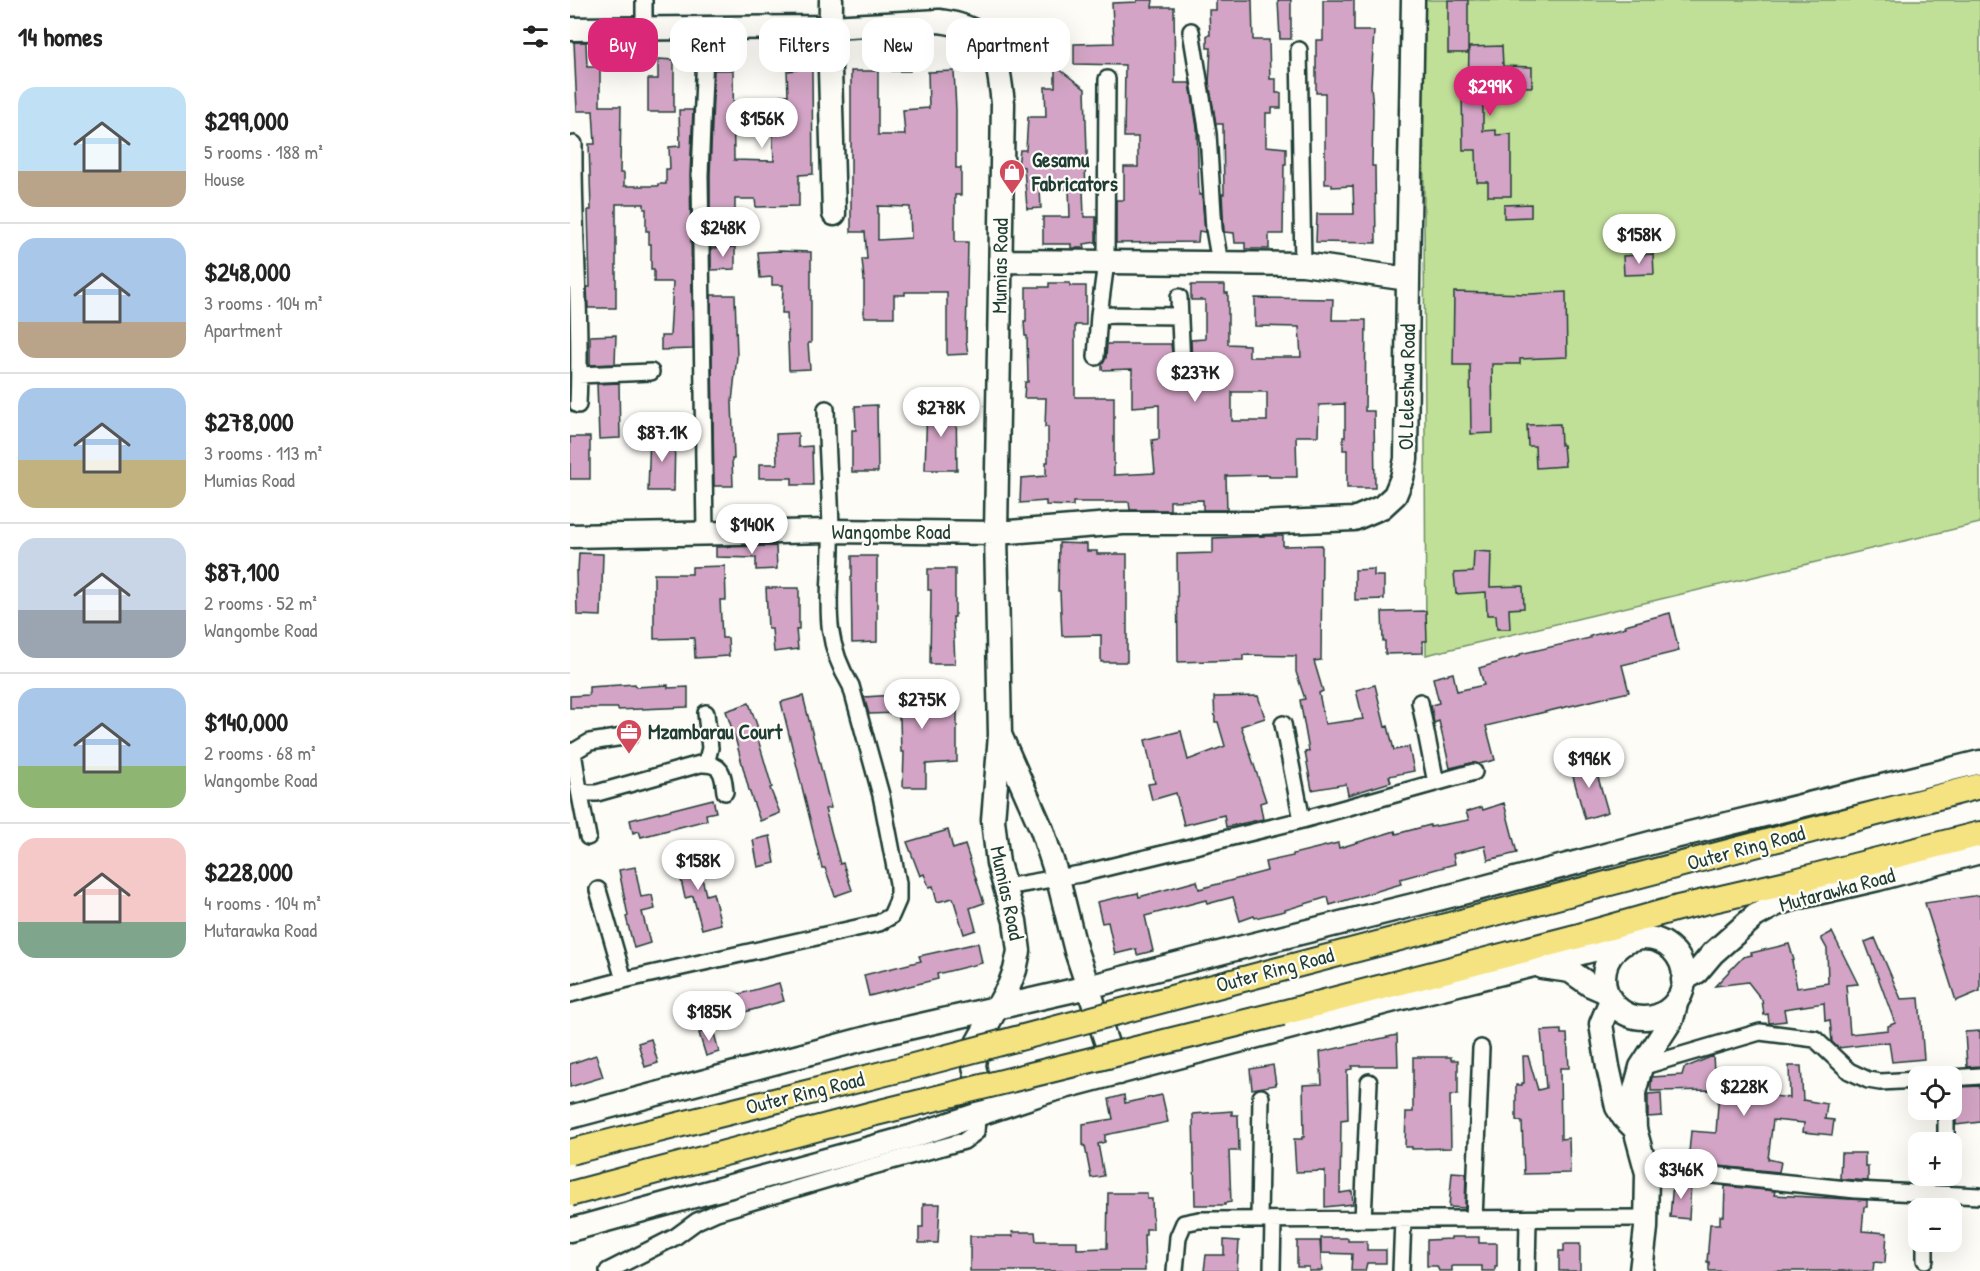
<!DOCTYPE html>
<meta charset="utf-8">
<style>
body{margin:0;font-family:"Patrick Hand",sans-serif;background:#f6f6f6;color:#222;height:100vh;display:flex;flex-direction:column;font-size:22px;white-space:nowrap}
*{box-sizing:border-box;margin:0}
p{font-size:20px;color:#767676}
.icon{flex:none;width:33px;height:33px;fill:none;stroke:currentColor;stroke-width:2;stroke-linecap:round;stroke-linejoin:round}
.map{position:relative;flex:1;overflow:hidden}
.details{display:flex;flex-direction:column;background:#fff;width:570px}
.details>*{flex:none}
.hud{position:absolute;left:18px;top:18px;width:570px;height:54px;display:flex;gap:12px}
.fabs{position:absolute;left:1338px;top:1066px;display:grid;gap:12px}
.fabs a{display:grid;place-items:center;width:54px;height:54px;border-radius:12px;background:#fff;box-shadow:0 6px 24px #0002;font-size:30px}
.price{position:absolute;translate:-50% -51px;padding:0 14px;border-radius:21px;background:#fff;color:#222;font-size:20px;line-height:39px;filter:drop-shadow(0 2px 3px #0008)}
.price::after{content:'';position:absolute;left:50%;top:36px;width:18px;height:14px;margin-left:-9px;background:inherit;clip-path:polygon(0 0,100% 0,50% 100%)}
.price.current{background:#db2777;color:#fff}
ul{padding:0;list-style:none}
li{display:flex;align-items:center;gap:18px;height:150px;padding:0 18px}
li+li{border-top:2px solid #e0e0e0}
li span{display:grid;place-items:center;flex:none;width:168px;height:120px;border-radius:18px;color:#555}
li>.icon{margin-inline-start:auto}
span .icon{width:72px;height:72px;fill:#fffc;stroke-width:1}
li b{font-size:26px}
h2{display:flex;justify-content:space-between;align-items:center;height:72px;padding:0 18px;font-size:26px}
.pill{padding:0 21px;border-radius:18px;background:#fff;box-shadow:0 6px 24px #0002;font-size:21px;line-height:54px}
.pill.current{background:#db2777;color:#fff}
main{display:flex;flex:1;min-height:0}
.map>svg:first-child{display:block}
.green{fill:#c0df97;stroke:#708e66;stroke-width:1.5}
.building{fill:#d3a4c5;stroke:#1f3d34;stroke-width:1.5;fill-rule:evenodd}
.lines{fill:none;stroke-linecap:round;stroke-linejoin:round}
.street-casing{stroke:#1f3d34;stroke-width:20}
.secondary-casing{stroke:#1f3d34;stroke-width:27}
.primary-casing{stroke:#1f3d34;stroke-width:28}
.street{stroke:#fdfcf7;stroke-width:15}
.secondary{stroke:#fdfcf7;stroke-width:22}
.primary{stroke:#f5e382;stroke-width:24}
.primary-bridge-casing{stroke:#1f3d34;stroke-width:28;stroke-linecap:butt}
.primary-bridge{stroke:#f5e382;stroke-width:24}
.labels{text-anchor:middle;stroke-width:4.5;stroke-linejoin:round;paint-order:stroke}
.poi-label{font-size:21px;font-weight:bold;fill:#1f3d34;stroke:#fdfcf7;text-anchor:start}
.street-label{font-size:21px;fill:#1f3d34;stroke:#fdfcf7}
</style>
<main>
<section class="details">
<h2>14 homes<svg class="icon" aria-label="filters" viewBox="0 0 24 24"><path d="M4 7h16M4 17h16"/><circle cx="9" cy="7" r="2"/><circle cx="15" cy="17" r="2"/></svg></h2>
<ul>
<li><span style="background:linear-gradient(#bfe0f5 70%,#b9a48a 0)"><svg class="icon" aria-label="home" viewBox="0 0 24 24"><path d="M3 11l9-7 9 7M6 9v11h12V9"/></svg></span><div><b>$299,000</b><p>5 rooms · 188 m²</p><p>House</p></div></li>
<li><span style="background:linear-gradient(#a9c7e8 70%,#b9a48a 0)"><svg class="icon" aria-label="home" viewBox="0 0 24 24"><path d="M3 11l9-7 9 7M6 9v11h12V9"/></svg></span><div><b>$248,000</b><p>3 rooms · 104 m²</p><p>Apartment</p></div></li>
<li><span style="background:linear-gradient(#a9c7e8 60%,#c2b280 0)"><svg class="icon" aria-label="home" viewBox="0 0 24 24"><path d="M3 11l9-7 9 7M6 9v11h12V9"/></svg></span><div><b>$278,000</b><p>3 rooms · 113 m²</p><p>Mumias Road</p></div></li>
<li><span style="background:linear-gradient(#c9d6e8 60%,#9aa5b1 0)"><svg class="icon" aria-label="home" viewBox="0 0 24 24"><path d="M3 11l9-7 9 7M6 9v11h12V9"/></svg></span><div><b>$87,100</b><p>2 rooms · 52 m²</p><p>Wangombe Road</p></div></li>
<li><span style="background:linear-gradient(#a9c7e8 65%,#8fb573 0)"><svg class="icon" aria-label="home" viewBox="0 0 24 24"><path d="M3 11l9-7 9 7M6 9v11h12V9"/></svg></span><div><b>$140,000</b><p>2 rooms · 68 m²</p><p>Wangombe Road</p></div></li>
<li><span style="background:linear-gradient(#f6c9c9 70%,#7fa58c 0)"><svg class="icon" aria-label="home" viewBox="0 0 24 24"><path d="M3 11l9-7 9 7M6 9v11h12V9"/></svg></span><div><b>$228,000</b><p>4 rooms · 104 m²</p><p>Mutarawka Road</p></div></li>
</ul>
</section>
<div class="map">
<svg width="1410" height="1271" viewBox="0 0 1410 1271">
<rect width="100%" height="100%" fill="#fdfcf7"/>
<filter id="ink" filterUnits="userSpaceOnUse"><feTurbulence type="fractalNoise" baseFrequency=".0167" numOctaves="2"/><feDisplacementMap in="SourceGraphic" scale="12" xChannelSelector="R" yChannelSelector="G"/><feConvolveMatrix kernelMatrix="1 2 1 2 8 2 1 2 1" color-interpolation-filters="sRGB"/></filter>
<g filter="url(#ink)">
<path class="green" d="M853,0H1410V523L856,655Z"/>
<path class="building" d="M567,0H583L582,7H604L605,83H620L627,128L629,195H632L635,232L629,231L628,242L546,243V200H554V167H568V137H554L555,65L504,64V44L544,43L542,3L567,2Z
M646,0H682L683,40H699L700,79H706V93H711V108H702V113H696V146L716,148V164H714L713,234H699V249H675V243H665L664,233L654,232L652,194H654L653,124H646L639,83L641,48H637V35H640L639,10H646Z
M708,0H721V39H710Z
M753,0H784V31H804L801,85L803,109L802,166H805L806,243L746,242L747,214H784L783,186L762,187V184H755V93H746V40H753Z
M878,0H898V53H878Z
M4,42H16L17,67H30V106H51L50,173H54V186H88V184H96V169H100L99,147L110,146L109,110H123L120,175L123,349L91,350V336H100L103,282H84V269H81V244H79V231H76V209H74V204H46V308H18L17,287H20L18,210H21L19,144H25L23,111H7Z
M932,46L933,66L962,67V87L913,85V131L926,130V135L941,134V196H918V182H907L906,150H893L892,92H898L899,47Z
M226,58H242V73L243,174L229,175V206L186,207L185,199H165V221L140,222V175L144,70H163L164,160L204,161L202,121H211L210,95H218L217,71L227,70Z
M322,58H340V71H322Z
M88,59L104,60V112H78V79H88Z
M485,66L515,89L517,153L515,167L516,189H513L514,217H526V242L514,244L515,248H501V244H473V217H500L499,189L470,190L471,208L457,209L454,167L448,166L450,150H456L458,117H476L475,87H485Z
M281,71H308V135H335L333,110L359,108L358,72L384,71L386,110V168H391V195H385V242H398L396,341L398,354L377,355V292H335V295H324V317H294V279L292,259H297L295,232H281ZM308,206L340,207L341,238L308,240Z
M961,204V217L934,218V205Z
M165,247V269L141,270V248Z
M209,251L241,252V343H238L240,369L219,370L217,313H212L213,285H202V277L190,278L188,252Z
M1083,254L1084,274L1054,275L1053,256Z
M479,283H500V286H516V325H505V397H544V475L585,473L582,440L589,439V405L562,407V369L532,370V365L536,358L537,344H601L604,371L612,376L618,374L622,366L621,340L635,339V300H621V285H655V293H658V344L679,345V357H731L729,327L685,326V298L763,299L762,320H796L795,411H804L805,488H777V450H773V437H775V404L749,405L748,436H726L727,477H699V475L656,476L657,510H633V500L600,501V510H560L559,502H503V506L476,505V501L450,503L451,478L476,476V462H478V427H475L476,398H454L455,382H458L457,336H455L454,321H456V287H479ZM662,392H697V421H662Z
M884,292L960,294L996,292L997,357L950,359V364H922L923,433L901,434L900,365H883Z
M141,295H165L167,356L162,402L164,459H162L163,486H144Z
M46,335L45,364L20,365V336Z
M49,383L50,438L29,439L27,384Z
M357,404H386L387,470H355Z
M307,405L308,472H282V430H286L285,406Z
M990,424L991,445H993L995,466L966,468L965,446H958L957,425Z
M228,433V447L242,446L243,485H222V478H189V464H207L206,434Z
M80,434L105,435L104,491H78Z
M0,437H20V479H0Z
M697,536H713V546L752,545L751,660L744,661L753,691L749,693L755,724L793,719L786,690L805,685L815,727L818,726L824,750L839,747L844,771L819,776L821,782L778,795L776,784L742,790L735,752L739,751L730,700L735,699L726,672V656L673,655V660L608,662L607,554L643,553V538Z
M489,543L517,544V551H527V554H557V662H531V635L492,636L490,591H488Z
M206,546L207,569L186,570V558L146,557V547Z
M904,551L921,552L920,587L953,586L954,608L939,609L940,629H927L926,615H917L916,592L886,594L884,573L903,572Z
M9,553L33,554L31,616L7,615L6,571H8Z
M282,556H307V642L282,643L281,577H282Z
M155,566L156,600H150L152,638H158L159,656L125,658L124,638L84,639V574H122V567Z
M358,569H385V617H383L385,664H360L361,590H358Z
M804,569V576H814V599L785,600V570Z
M196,588H229V629H226L228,649L204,652L202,629H198Z
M856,611L857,641H853V653L815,654V641H813L812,612Z
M1100,613L1109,651L1052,665L1059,692L916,726L925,760L909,764L901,763L880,768L869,721L864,723L861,705L869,703L863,678L883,673L887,691L914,685L909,668L950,656V654L1020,638V636L1056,627L1055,625Z
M65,684L66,687L98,685V688L118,687V707L48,710V708H0V696L19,695V687Z
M387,691V762L356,764V787H333L334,752H331L330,719H329L328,713L299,714L294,697Z
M233,696L261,808L255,809L270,864L273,863L282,890L265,896L255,868H252L211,702Z
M688,696L695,718L671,726L696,801L690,803L693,819L656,827L654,815L614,825L606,793L582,800L578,784L585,783L575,740L611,731L618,760L655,746L648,722H645L644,697Z
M179,703L188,728L185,729L202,787L200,788L210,813L190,821L179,790L166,741L156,711Z
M1023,760L1038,812L1015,819L1000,766Z
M143,799L146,812L136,814L137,820L71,837L69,831L63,833L60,820Z
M934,803L947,853L918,860L915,846L883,854L885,864L830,879L831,884L760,905L758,897L715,910V911L685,918L684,916L670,921L663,897L637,904L636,900L575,916L583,951L567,955L566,949L545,954L538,922L532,923L527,902L568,893L569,897L627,881L629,889L697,871L695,862L723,856V854L768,843L769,848L825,831L826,834L860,825V827L899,820L896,812L912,807L913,810Z
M378,830L383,849L395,845L414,903L400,908L406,930L394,934L383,898L367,902L363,886L359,887L354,874L350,876L337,842Z
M200,836L205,863L188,867L183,840Z
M126,853L136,895L143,893L151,924L132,929L123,896L115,898L106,857Z
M65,867L71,897L82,895L85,909L72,912L80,943L64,948L56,917L58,916L49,870Z
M1410,895V991L1386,1001L1355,903Z
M1262,932L1288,984L1276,985L1280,1034L1318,1030V1026L1325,1023L1295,942L1305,938L1331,999L1349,998L1354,1059L1322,1062L1319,1042L1268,1048L1262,1042L1260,1020L1255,1021L1254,1003L1214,1009L1216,1021L1199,1023L1198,1014L1194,1015L1192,1000L1178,982L1145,986L1173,957L1182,955L1181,953L1219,944L1224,960L1222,961L1227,988L1258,983L1257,949L1251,938Z
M408,943L412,963L367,974L368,979L299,996L294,975L351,961L349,956Z
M209,983L214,1001L171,1013L166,995Z
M143,1029L149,1052L136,1056L129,1033Z
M991,1030V1034H997L999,1068H990L991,1139L999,1138L1000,1173L954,1174L952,1122L946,1120V1085H952V1083H954L953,1056H958L968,1090L976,1088L971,1031Z
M1410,1031V1066L1397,1067L1395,1032Z
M827,1035L828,1066H782V1069L777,1070L778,1119L771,1120L770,1193L782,1191L783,1204L755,1207V1171L726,1172L724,1139H732V1137H734L733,1085L752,1084L750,1052Z
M81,1039L88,1063L75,1067L68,1043Z
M26,1055L33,1077L0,1087V1064Z
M1143,1056L1144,1071H1162V1080L1178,1082L1177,1093L1220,1098L1219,1066H1231L1233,1100L1257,1104L1255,1119L1264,1120L1262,1135L1233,1132L1234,1123L1203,1120L1198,1159L1211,1162L1209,1172L1118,1163L1121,1131L1146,1133L1149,1090L1081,1091V1084L1082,1077L1112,1075L1114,1068Z
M843,1057H881V1060H888V1094L880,1096L881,1148L842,1149V1147H835L836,1112H843Z
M703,1065L706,1085L682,1089L680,1069Z
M1410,1086V1122L1386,1125V1109L1382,1102H1391L1390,1087Z
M1091,1093L1092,1116L1078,1117V1094Z
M554,1095L555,1103L592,1095L598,1122L535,1135V1142L528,1144L534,1176L521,1178L515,1146H513V1124L543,1119L539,1099Z
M662,1111V1115H668L669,1151H659L661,1202L655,1203V1205H625L623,1114Z
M1271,1153H1295V1166H1298V1181L1270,1179Z
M882,1172L896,1173L895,1208L879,1207Z
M1103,1182L1121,1183L1119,1219L1100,1217Z
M1155,1186L1205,1191L1204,1195L1297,1200V1207H1294L1292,1231L1317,1233L1315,1263L1304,1262L1303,1271H1139V1262H1137L1140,1224H1150V1216H1154Z
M538,1193H577V1199H582L583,1229H576V1235H574L575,1271H400V1236H443L442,1232H465L466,1241H507V1249L537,1248Z
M353,1204H370L368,1243H349V1227H353Z
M881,1237H909V1243H927V1266H925V1271H912V1266H882V1271H869L867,1266H857V1240L881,1239Z
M751,1238H778V1241H797V1250H816V1263H797L795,1271H781L782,1254L751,1253Z
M654,1240L669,1241L667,1271H634L636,1255H654Z
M727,1241H750L752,1271H739V1267H727Z
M994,1244H1010V1271H989V1251H994Z"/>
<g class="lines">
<g class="street-casing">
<path id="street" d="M74,29V0
M621,31L638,134L644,229L650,263
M729,50L733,264
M537,79L536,262L529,315L609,316
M4,144C3,231 12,318 8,405
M609,297L612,366
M526,357L529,315
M9,375L81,372
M135,534L130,175L136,29
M850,702L866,783
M713,724L732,820
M0,751L3,752L9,790L18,793H27L130,764C152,763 153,773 155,792
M3,752L20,742L60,736
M136,764L140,748L136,713
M9,790L18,837
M436,887L510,874L732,820L904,772
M28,890L54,980
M0,994L54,980L309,923L321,916L328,900V883L311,795L281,686C247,630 263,589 261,529C260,489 257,449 256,409
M1071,1067L1190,1032L1245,1039L1279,1071L1298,1080L1310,1082L1348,1080
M1382,1078L1410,1076
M1376,1110V1134
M1076,1168L1286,1190L1410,1196
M904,1219L911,1048
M689,1220L691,1097
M793,1220L799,1082
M1355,1260V1242
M38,1271L105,1237L127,1221L147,1212L289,1170L394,1141L406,1132L407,1119L404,1115
M605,1271L608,1237L614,1223L629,1220L1076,1218
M702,1271L703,1220
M831,1271L833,1219
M957,1271L958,1219"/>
</g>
<g class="secondary-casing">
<path id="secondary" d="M261,0L260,70L264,214
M0,29L261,27L369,21C426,28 427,55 433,103L426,533L430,735L423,820L428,863L445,921L449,951L445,970L439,986L407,1043L404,1066L415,1111
M838,279L843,0
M0,536L261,531L426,533L553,523H689L784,519L812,507L825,495L832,478L836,459L838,279L733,264L431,261
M431,737L472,830L488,879L506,951L538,1047L549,1073
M1034 978a40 40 0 1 1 80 0a40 40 0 1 1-80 0Z
M972,967L1000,971L1020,985L1036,992
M1113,980L1127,972L1143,953L1185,916L1207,904L1230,897L1308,879L1410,852
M1041,1000L1031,1024L1038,1067L1047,1107L1054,1118L1065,1129
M0,1117L316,1033L518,987L657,951L892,893L1092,840L1410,762
M0,1230L340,1137L479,1091L832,998L1067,939
M1071,1271L1076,1228L1077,1173L1065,1129L1064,1093L1071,1067L1102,1019L1107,1000"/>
</g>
<g class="primary-casing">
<path id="primary" d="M700,972L1410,786
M712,1013L1009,936L1108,908L1217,883L1410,834"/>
</g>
<use href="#street" class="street"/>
<use href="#secondary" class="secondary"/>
<use href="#primary" class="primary"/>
<g class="primary-bridge-casing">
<path id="primary-bridge" d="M0,1152L332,1069L700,972
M0,1194L302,1114L712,1013"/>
</g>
<use href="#primary-bridge" class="primary-bridge"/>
</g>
</g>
<defs>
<g id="shop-pin" transform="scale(1.35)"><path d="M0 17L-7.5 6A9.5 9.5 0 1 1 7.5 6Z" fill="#d1495b" stroke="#fdfcf7"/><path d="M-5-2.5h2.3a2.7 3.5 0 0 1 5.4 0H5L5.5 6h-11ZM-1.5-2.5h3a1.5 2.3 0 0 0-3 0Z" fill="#fff"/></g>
<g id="office-pin" transform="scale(1.35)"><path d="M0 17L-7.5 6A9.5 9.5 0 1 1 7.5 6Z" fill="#d1495b" stroke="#fdfcf7"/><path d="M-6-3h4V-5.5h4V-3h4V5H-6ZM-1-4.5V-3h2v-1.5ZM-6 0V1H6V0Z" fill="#fff"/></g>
</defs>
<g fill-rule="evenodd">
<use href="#shop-pin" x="442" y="172"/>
<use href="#office-pin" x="59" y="732"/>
</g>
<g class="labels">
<g class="poi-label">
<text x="462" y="167">Gesamu<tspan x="462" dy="24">Fabricators</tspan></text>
<text x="78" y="739">Mzambarau Court</text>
</g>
<g class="street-label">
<text transform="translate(430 266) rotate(-89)" y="7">Mumias Road</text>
<text transform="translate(837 387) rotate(-89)" y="7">Ol Leleshwa Road</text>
<text x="321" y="539">Wangombe Road</text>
<text transform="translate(1176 848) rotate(-15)" y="7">Outer Ring Road</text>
<text transform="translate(1267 890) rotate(-15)" y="7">Mutarawka Road</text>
<text transform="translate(437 893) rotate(78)" y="7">Mumias Road</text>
<text transform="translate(705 970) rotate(-15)" y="7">Outer Ring Road</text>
<text transform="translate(235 1093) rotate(-14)" y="7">Outer Ring Road</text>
</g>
</g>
</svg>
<div class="fabs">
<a><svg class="icon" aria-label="locate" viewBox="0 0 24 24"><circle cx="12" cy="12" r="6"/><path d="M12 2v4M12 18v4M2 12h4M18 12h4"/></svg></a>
<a>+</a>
<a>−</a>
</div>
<b class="price current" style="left:920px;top:117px">$299K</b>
<b class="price" style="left:192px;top:149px">$156K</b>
<b class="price" style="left:153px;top:258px">$248K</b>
<b class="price" style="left:1069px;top:265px">$158K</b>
<b class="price" style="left:625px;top:403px">$237K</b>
<b class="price" style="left:371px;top:438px">$278K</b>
<b class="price" style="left:92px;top:463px">$87.1K</b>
<b class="price" style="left:182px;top:555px">$140K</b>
<b class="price" style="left:352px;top:730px">$275K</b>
<b class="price" style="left:1019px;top:789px">$196K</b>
<b class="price" style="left:128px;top:891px">$158K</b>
<b class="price" style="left:139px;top:1042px">$185K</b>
<b class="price" style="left:1174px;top:1117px">$228K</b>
<b class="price" style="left:1111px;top:1200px">$346K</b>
<div class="hud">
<a class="pill current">Buy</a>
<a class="pill">Rent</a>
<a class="pill">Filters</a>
<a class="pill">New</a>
<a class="pill">Apartment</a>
</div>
</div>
</main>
